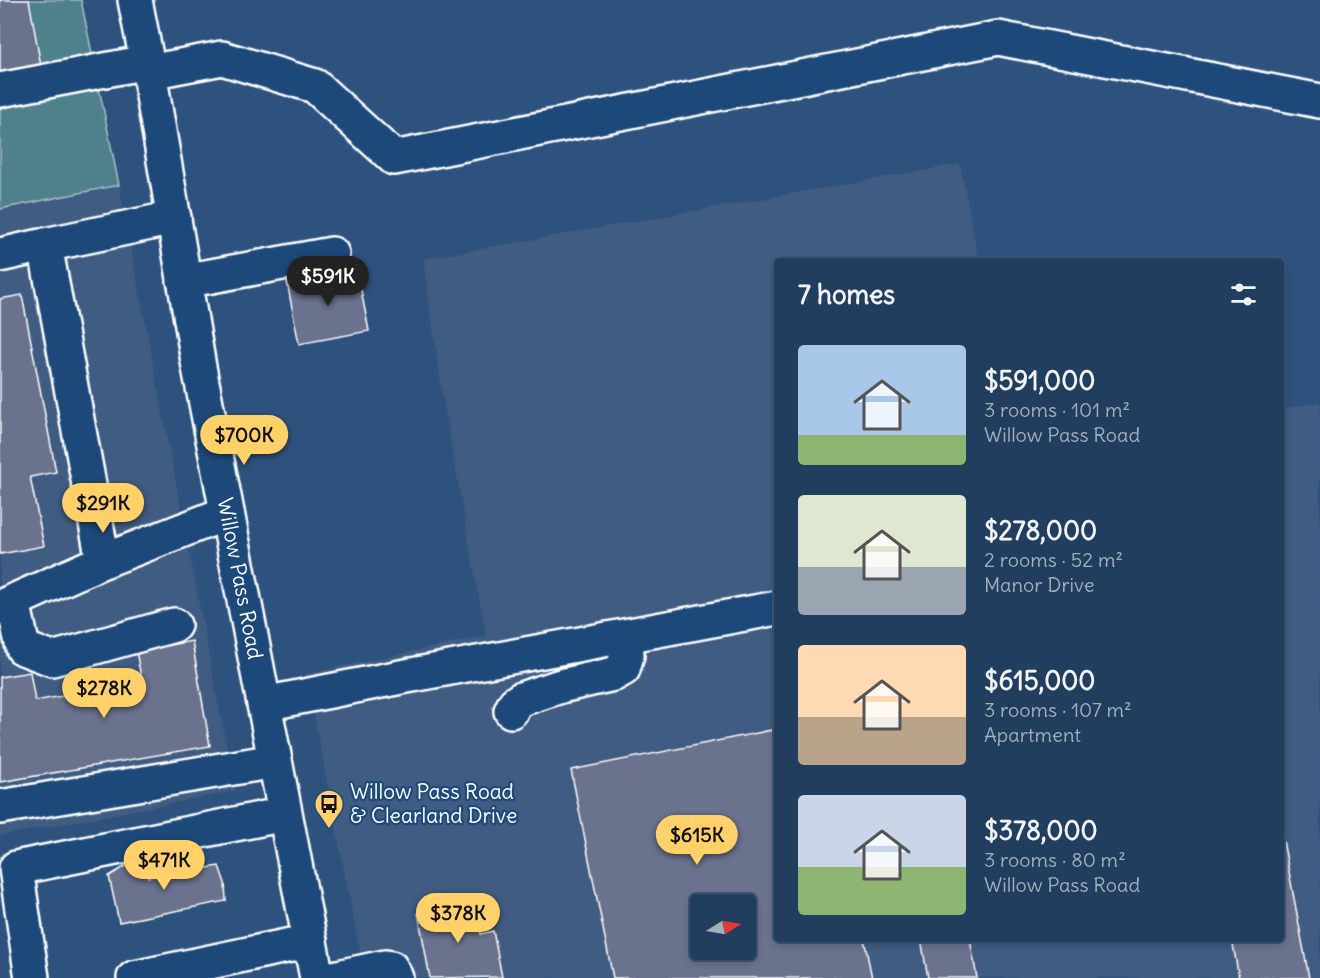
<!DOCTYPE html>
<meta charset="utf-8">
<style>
body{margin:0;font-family:Delius,sans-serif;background:#2e4967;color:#f1f3f6;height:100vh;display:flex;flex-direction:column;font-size:22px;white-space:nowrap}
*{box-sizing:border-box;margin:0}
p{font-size:20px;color:#a2aebc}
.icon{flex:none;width:33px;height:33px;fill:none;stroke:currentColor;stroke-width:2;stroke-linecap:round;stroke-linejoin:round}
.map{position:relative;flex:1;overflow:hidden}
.details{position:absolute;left:774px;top:258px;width:510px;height:684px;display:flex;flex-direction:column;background:#223e5e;border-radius:6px;box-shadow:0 3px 9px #0003,0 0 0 2px #3f5773}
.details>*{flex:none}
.needle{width:39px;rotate:79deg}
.tools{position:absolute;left:690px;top:894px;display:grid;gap:12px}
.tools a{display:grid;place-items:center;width:66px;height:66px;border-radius:6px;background:#223e5e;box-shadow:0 3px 9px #0003,0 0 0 2px #3f5773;font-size:30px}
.price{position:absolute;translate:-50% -51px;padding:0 14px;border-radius:21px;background:#ffd166;color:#111;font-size:20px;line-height:39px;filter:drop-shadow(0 2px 3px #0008)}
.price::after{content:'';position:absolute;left:50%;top:36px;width:18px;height:14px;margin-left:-9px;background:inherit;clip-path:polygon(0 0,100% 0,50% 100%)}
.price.selected{background:#222;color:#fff}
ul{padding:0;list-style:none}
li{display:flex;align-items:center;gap:18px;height:150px;padding:0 24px}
li span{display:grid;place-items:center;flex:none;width:168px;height:120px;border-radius:6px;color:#555}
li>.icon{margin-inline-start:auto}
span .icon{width:72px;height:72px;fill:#fffc;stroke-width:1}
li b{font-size:26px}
h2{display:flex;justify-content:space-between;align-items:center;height:72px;padding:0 24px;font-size:26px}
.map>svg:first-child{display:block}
.built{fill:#405c82;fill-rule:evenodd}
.green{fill:#50818c;stroke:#a8c0c6;stroke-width:1.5}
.building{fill:#6b728d;stroke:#fff;stroke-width:1.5;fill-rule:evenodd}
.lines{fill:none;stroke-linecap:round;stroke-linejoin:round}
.minor-casing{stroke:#fff;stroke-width:38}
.major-casing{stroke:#fff;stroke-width:38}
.minor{stroke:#1f4a7a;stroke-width:33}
.major{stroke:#1f4a7a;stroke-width:33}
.labels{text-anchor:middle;stroke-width:4.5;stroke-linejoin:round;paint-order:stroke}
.street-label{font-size:21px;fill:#fff;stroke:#1f4a7a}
.poi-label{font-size:21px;fill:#fff;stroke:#1f4a7a;text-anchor:start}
</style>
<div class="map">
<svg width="1320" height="978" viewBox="0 0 1320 978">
<rect width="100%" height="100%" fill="#2e527e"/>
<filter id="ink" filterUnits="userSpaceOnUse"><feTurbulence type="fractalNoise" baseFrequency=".0167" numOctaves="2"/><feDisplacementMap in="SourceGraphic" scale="12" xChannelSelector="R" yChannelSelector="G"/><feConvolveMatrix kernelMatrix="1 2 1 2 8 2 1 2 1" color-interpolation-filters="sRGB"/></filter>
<g filter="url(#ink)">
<path class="built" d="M960,164L979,261H777V939H1281V409L1320,402V978H365L306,674L486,636L445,412L423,259ZM700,904H746V950H700Z
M119,185L235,791L0,836V209Z"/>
<path class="green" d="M0,0H81L119,185L0,209Z"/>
<path class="building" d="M0,0H29L43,77L0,84Z
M357,269L369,331L299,344L287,282Z
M22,295L56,472L30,477L44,546L0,554V299Z
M192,641L210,746L0,782V677L30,672L35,701L142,682L136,651Z
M777,729V939H864L872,978H613L571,770ZM700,904H746V950H700Z
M1281,840H1283L1309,978H1239L1232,939H1281Z
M126,866H143L148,877L219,866L225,883L226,901L119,922L109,876Z
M475,903L481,934L493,931L502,977L430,978L418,913Z
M921,939H970L977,978H928Z"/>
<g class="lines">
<g class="minor-casing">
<path id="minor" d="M149,72L222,58L315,86L394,158L998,38L1320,101
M0,90L147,62
M0,255L45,245
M184,281L332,254
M103,561L45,245L174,218
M13,601L23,648L52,659L174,625
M0,607L103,561L227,513
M264,704L401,677L777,608
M511,711L515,703L521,699L561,686L614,674L623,669L627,655L626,636
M0,807L275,761
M32,978L16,868L285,814
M134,978L310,941
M333,978L385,967L391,968L396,978"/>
</g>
<g class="major-casing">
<g id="major">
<path id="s1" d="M135,0L149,72L199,367L317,978"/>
</g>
</g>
<use href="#minor" class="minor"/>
<use href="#major" class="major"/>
</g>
</g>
<defs>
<g id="bus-pin" transform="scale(1.5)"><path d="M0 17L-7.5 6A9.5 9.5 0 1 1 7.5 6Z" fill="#ffd166" stroke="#1f4a7a"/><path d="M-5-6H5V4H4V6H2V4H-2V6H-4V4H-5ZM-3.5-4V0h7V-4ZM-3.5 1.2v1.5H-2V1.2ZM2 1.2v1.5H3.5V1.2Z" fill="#111"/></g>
</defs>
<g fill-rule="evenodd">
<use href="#bus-pin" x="329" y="804"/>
</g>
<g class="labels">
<g class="street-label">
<text dy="7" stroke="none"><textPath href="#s1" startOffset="588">Willow Pass Road</textPath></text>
</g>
<g class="poi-label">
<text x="350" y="799">Willow Pass Road<tspan x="350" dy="24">&amp; Clearland Drive</tspan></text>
</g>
</g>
</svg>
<div class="tools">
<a><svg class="needle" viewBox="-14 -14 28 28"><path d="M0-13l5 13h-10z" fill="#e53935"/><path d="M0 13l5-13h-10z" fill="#a2aebc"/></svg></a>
</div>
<b class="price selected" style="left:328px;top:307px">$591K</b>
<b class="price" style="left:244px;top:466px">$700K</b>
<b class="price" style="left:103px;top:534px">$291K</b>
<b class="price" style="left:104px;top:719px">$278K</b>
<b class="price" style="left:697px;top:866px">$615K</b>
<b class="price" style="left:164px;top:891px">$471K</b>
<b class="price" style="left:458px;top:944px">$378K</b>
<section class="details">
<h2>7 homes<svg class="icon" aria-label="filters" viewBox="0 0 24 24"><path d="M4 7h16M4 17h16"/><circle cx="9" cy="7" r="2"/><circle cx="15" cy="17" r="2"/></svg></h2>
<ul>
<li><span style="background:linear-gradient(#a9c7e8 75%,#8fb573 0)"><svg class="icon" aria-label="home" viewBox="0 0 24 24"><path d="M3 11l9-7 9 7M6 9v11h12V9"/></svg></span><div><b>$591,000</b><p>3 rooms · 101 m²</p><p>Willow Pass Road</p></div></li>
<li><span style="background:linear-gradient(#dfe7d0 60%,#9aa5b1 0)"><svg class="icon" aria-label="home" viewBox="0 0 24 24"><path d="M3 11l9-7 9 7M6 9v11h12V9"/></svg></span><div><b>$278,000</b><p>2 rooms · 52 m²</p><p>Manor Drive</p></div></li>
<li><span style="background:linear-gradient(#ffd9b3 60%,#b9a48a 0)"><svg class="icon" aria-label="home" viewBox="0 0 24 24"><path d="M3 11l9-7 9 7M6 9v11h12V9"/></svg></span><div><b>$615,000</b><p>3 rooms · 107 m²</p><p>Apartment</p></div></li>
<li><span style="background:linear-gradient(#c9d6e8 60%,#8fb573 0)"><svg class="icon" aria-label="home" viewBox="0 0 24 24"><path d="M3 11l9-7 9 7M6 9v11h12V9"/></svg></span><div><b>$378,000</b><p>3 rooms · 80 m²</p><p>Willow Pass Road</p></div></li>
</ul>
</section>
</div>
